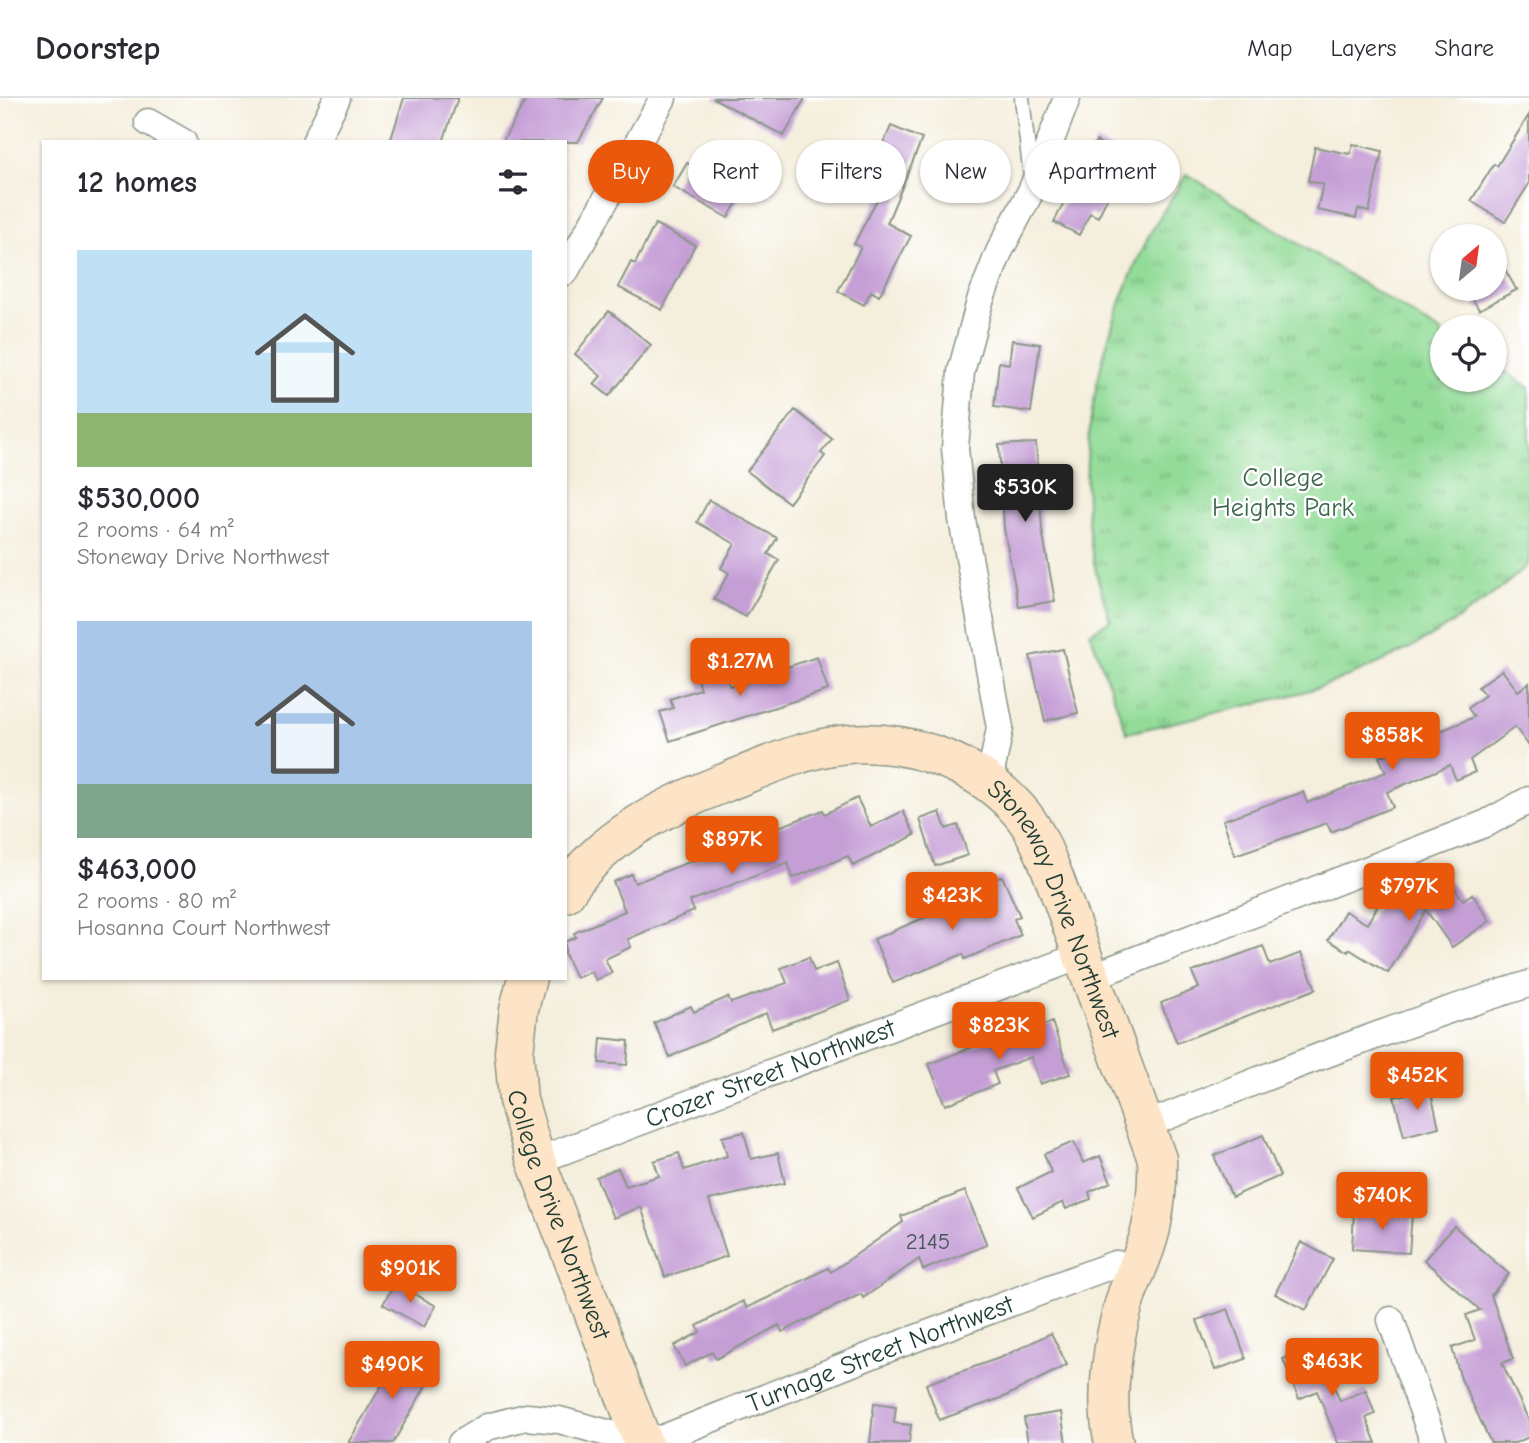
<!DOCTYPE html>
<meta charset="utf-8">
<style>
body{margin:0;font-family:"Comic Neue",sans-serif;background:#f2f2f3;color:#2b2b33;height:100vh;display:flex;flex-direction:column;font-size:26px;white-space:nowrap}
*{box-sizing:border-box;margin:0}
p{font-size:23px;color:#7c7c81}
.icon{flex:none;width:38px;height:38px;fill:none;stroke:currentColor;stroke-width:2;stroke-linecap:round;stroke-linejoin:round}
.map{position:relative;flex:1;overflow:hidden}
.details{position:absolute;left:42px;top:42px;width:525px;height:840px;display:flex;flex-direction:column;background:#fff;border-radius:0px;box-shadow:0 2px 5px #0004}
.details>*{flex:none}
.hud{position:absolute;left:588px;top:42px;width:665px;height:63px;display:flex;gap:14px}
.needle{width:46px;rotate:29deg}
.tools{position:absolute;left:1430px;top:126px;display:grid;gap:14px}
.tools a{display:grid;place-items:center;width:77px;height:77px;border-radius:50%;background:#fff;box-shadow:0 2px 5px #0004;font-size:35px}
.price{position:absolute;translate:-50% -60px;padding:0 16px;border-radius:7px;background:#ea580c;color:#fff;font-size:23px;line-height:46px;filter:drop-shadow(0 2px 4px #0008)}
.price::after{content:'';position:absolute;left:50%;top:42px;width:21px;height:16px;margin-left:-10px;background:inherit;clip-path:polygon(0 0,100% 0,50% 100%)}
.price.active{background:#222;color:#fff}
ul{padding:0;list-style:none}
li{display:grid;align-content:center;gap:14px;height:371px;padding:0 35px}
li span{display:grid;place-items:center;height:217px;border-radius:0px;color:#555}
li>.icon{margin-inline-start:auto}
span .icon{width:126px;height:126px;fill:#fffc;stroke-width:1}
li b{font-size:30px}
h2{display:flex;justify-content:space-between;align-items:center;height:84px;padding:0 35px;font-size:30px}
.pill{padding:0 24px;border-radius:32px;background:#fff;box-shadow:0 2px 5px #0004;font-size:24px;line-height:63px}
.pill.active{background:#ea580c;color:#fff}
header{display:flex;align-items:center;gap:42px;box-sizing:border-box;height:98px;padding:0 35px;background:#fff;border-bottom:2px solid #e1e1e2}
header strong{font-size:33px}
nav{display:flex;gap:38px;margin-inline-start:auto;font-size:24px}
.map>svg:first-child{display:block}
.park{fill:url(#park-tufts);stroke:#598c66;stroke-width:2}
.building{fill:#c59ed6}
.lines{fill:none;stroke-linecap:round;stroke-linejoin:round}
.lane-casing{stroke:#8a9688;stroke-width:17}
.street-casing{stroke:#8a9688;stroke-width:29}
.secondary-casing{stroke:#8a9688;stroke-width:41}
.lane{stroke:#fff;stroke-width:14}
.street{stroke:#fff;stroke-width:26}
.secondary{stroke:#fee4c6;stroke-width:38}
.labels{text-anchor:middle;stroke-width:5;stroke-linejoin:round;paint-order:stroke}
.number-label{font-size:23px;fill:#48555c}
.park-label{font-size:26px;fill:#3c654d;stroke:#fff}
.street-label{font-size:26px;fill:#1f3d34;stroke:#fff}
</style>
<header>
<strong>Doorstep</strong>
<nav><a>Map</a><a>Layers</a><a>Share</a></nav>
</header>
<div class="map">
<svg width="1529" height="1345" viewBox="0 0 1529 1345">
<defs>
<pattern id="park-tufts" width="24" height="20" patternUnits="userSpaceOnUse" patternTransform="scale(1.75)"><rect width="24" height="20" fill="#93dc98"/><path d="M3 7l-1-3M5 7V3M7 7l1-3M15 17l-1-3M17 17v-4M19 17l1-3" fill="none" stroke="#77b47d"/></pattern>
</defs>
<rect width="100%" height="100%" fill="#fff"/>
<filter id="ink" filterUnits="userSpaceOnUse"><feTurbulence type="fractalNoise" baseFrequency=".0143" numOctaves="2"/><feDisplacementMap in="SourceGraphic" scale="14" xChannelSelector="R" yChannelSelector="G"/><feConvolveMatrix kernelMatrix="1 2 1 2 8 2 1 2 1" color-interpolation-filters="sRGB"/></filter>
<filter id="wash" filterUnits="userSpaceOnUse"><feTurbulence type="fractalNoise" baseFrequency=".00686" numOctaves="4" result="noise"/><feDisplacementMap in="SourceGraphic" scale="28" xChannelSelector="R" yChannelSelector="G"/><feGaussianBlur stdDeviation="1.57" result="paint"/><feColorMatrix in="noise" values="0 0 0 0 0 0 0 0 0 0 0 0 0 0 0 0 0 1.4 0 .05"/><feComposite in="paint" operator="in"/></filter>
<g filter="url(#wash)">
<rect width="100%" height="100%" fill="#f4eedc"/>
<path class="park" d="M1187,76L1442,235V282H1494L1495,267L1529,289V466C1472,518 1407,557 1334,584C1306,595 1276,601 1246,608C1206,617 1166,626 1127,635L1090,535L1110,522C1104,502 1097,481 1093,460C1073,351 1100,238 1148,140C1159,118 1174,97 1187,76Z"/>
<g id="blocks">
<path class="building" d="M404,0H458L443,44H390Z
M527,0H603L578,44H502Z
M713,0H805L784,38Z
M1529,17V86L1505,124L1471,103L1494,66L1497,68Z
M891,28L922,41L887,125L911,138L879,198L871,193L864,207L838,193L861,149L854,146L882,92L867,85Z
M716,41L760,65L728,120L673,89L687,65L699,71Z
M1096,43L1128,59L1098,119L1090,115L1079,137L1054,124Z
M1353,46L1382,53L1369,114L1358,111L1356,120L1317,112L1323,86L1308,83L1315,49L1350,56Z
M655,126L695,147L662,212L618,189L631,164L635,166Z
M1494,152L1516,191H1518L1479,212L1467,191H1494Z
M609,213L651,247L609,298L594,286L601,278L575,256Z
M1012,242L1040,246L1031,314L994,309L999,264L1009,266Z
M795,312L832,341L821,355L825,358L789,405L747,373Z
M1036,345L1042,432L1055,503L1019,509L1004,431L999,347Z
M709,402L777,440L768,456L779,462L746,519L714,501L729,475L721,470L735,446L697,424Z
M1063,551L1078,615L1045,623L1030,558Z
M817,559L828,592L670,643L660,614L673,610L670,601L700,591L697,581L724,572L730,588Z
M1502,572L1518,593L1529,585V648L1515,629L1470,662L1475,674L1456,682L1450,667L1387,694L1393,709L1331,734L1327,725L1235,757L1223,722L1303,694L1307,705L1386,674L1379,659L1474,619L1468,610L1485,597L1478,589Z
M857,700L871,729L903,713L915,737L853,768L848,758L793,780L788,765L690,803L694,813L628,841L631,849L605,861L612,875L596,882L591,874L576,880L565,856V844L576,839L574,835L625,813L613,784L631,776L635,785L823,712L825,716Z
M940,714L946,731L958,727L968,757L935,768L920,721Z
M1451,771L1446,778L1463,802L1472,796L1490,823L1452,849L1426,812L1388,875L1349,851L1348,854L1328,842L1345,813L1367,826L1383,799L1398,808Z
M1002,778L1020,818L1014,821L1021,837L965,861L963,856L893,885L874,841L964,803L961,796Z
M1263,848L1270,867L1301,855L1316,891L1177,945L1161,905L1199,890L1192,874Z
M809,859L814,873L837,865L850,902L772,931L766,915L670,959L654,925L691,908L694,914L728,899L731,905L787,885L781,870Z
M1052,924L1070,976L1040,986L1031,959L993,973L998,986L945,1007L929,966L993,941V938L1012,931L1014,937Z
M601,940L629,943L627,967L599,965Z
M1430,991L1439,1029L1404,1038L1394,999Z
M744,1034L751,1061L778,1055L785,1085L709,1102L727,1158L665,1179L641,1109L613,1120L596,1079L618,1070L626,1088L659,1078L654,1063L679,1055L684,1072L727,1058L722,1039Z
M1263,1037L1280,1078L1232,1099L1214,1058Z
M1074,1044L1083,1065L1100,1058L1111,1084L1089,1094L1091,1101L1066,1111L1063,1104L1033,1119L1018,1090L1051,1074L1044,1056Z
M965,1093L987,1147L923,1172L919,1161L863,1200L861,1196L782,1234L779,1227L716,1261L712,1254L685,1268L674,1248L700,1234L697,1228L743,1203L747,1210L828,1170L831,1174L903,1124L901,1118Z
M1354,1113L1412,1117L1409,1155L1352,1151Z
M1454,1128L1509,1176L1491,1197L1513,1261L1502,1265L1529,1323V1339L1515,1345H1491L1461,1281L1452,1250L1475,1242L1466,1217L1480,1212L1424,1162Z
M1301,1144L1333,1161L1306,1212L1275,1196Z
M395,1185L436,1208L424,1229L383,1206Z
M1228,1211L1246,1261L1215,1272L1197,1222Z
M1051,1235L1067,1267L1004,1299L939,1322L926,1286L1002,1259Z
M1318,1248L1340,1303L1366,1292L1375,1316L1366,1320L1376,1345H1338L1317,1293L1299,1301L1283,1261Z
M391,1253L432,1277L393,1345H348L383,1285L375,1280Z
M874,1305L896,1308L894,1325L911,1327L909,1345H870Z
M1061,1314L1066,1345H1028L1024,1320Z"/>
</g>
</g>
<g filter="url(#ink)">
<use href="#blocks" fill-opacity="0" stroke="#8a9688" stroke-width="2"/>
<g class="lines">
<g class="lane-casing">
<path id="lane" d="M1022,0L1031,79"/>
</g>
<g class="street-casing">
<g id="street">
<path d="M148,24L183,44"/>
<path d="M315,44L337,0"/>
<path d="M565,174L663,0"/>
<path d="M989,685L1000,630L962,421L955,350L961,274L980,203L999,154L1032,91L1067,0"/>
<path d="M1091,879L1487,725L1529,702"/>
<path d="M1146,1027C1272,976 1399,926 1529,886"/>
<path id="s1" d="M536,1063L1083,857"/>
<path d="M1391,1222L1434,1345"/>
<path id="s2" d="M461,1345L487,1329L526,1319L559,1322L611,1336L661,1341L895,1248L1115,1166L1138,1168"/>
</g>
</g>
<g class="secondary-casing">
<g id="secondary">
<path id="s3" d="M565,795C602,739 664,709 724,685C762,670 800,652 840,647C903,639 972,662 1015,708C1035,728 1045,756 1055,782L1157,1061C1158,1085 1156,1106 1151,1130C1146,1153 1135,1174 1127,1196C1113,1239 1103,1301 1114,1345"/>
<path id="s4" d="M527,880L519,911L514,954L518,1002L536,1063L643,1345"/>
</g>
</g>
<use href="#lane" class="lane"/>
<use href="#street" class="street"/>
<use href="#secondary" class="secondary"/>
</g>
</g>
<g class="labels">
<g class="number-label">
<text x="928" y="1151">2145</text>
</g>
<g class="park-label">
<text x="1283" y="388">College<tspan x="1283" dy="30">Heights Park</tspan></text>
</g>
<g class="street-label">
<text dy="9" stroke="none"><textPath href="#s3" startOffset="621">Stoneway Drive Northwest</textPath></text>
<text dy="9" stroke="none"><textPath href="#s1" startOffset="250">Crozer Street Northwest</textPath></text>
<text dy="9" stroke="none"><textPath href="#s4" startOffset="245">College Drive Northwest</textPath></text>
<text dy="9" stroke="none"><textPath href="#s2" startOffset="443">Turnage Street Northwest</textPath></text>
</g>
</g>
</svg>
<div class="tools">
<a><svg class="needle" viewBox="-14 -14 28 28"><path d="M0-13l5 13h-10z" fill="#e53935"/><path d="M0 13l5-13h-10z" fill="#7c7c81"/></svg></a>
<a><svg class="icon" aria-label="locate" viewBox="0 0 24 24"><circle cx="12" cy="12" r="6"/><path d="M12 2v4M12 18v4M2 12h4M18 12h4"/></svg></a>
</div>
<b class="price active" style="left:1025px;top:426px">$530K</b>
<b class="price" style="left:740px;top:600px">$1.27M</b>
<b class="price" style="left:1392px;top:674px">$858K</b>
<b class="price" style="left:732px;top:778px">$897K</b>
<b class="price" style="left:1409px;top:825px">$797K</b>
<b class="price" style="left:952px;top:834px">$423K</b>
<b class="price" style="left:999px;top:964px">$823K</b>
<b class="price" style="left:1417px;top:1014px">$452K</b>
<b class="price" style="left:1382px;top:1134px">$740K</b>
<b class="price" style="left:410px;top:1207px">$901K</b>
<b class="price" style="left:1332px;top:1300px">$463K</b>
<b class="price" style="left:392px;top:1303px">$490K</b>
<div class="hud">
<a class="pill active">Buy</a>
<a class="pill">Rent</a>
<a class="pill">Filters</a>
<a class="pill">New</a>
<a class="pill">Apartment</a>
</div>
<section class="details">
<h2>12 homes<svg class="icon" aria-label="filters" viewBox="0 0 24 24"><path d="M4 7h16M4 17h16"/><circle cx="9" cy="7" r="2"/><circle cx="15" cy="17" r="2"/></svg></h2>
<ul>
<li><span style="background:linear-gradient(#bfe0f5 75%,#8fb573 0)"><svg class="icon" aria-label="home" viewBox="0 0 24 24"><path d="M3 11l9-7 9 7M6 9v11h12V9"/></svg></span><div><b>$530,000</b><p>2 rooms · 64 m²</p><p>Stoneway Drive Northwest</p></div></li>
<li><span style="background:linear-gradient(#a9c7e8 75%,#7fa58c 0)"><svg class="icon" aria-label="home" viewBox="0 0 24 24"><path d="M3 11l9-7 9 7M6 9v11h12V9"/></svg></span><div><b>$463,000</b><p>2 rooms · 80 m²</p><p>Hosanna Court Northwest</p></div></li>
</ul>
</section>
</div>
